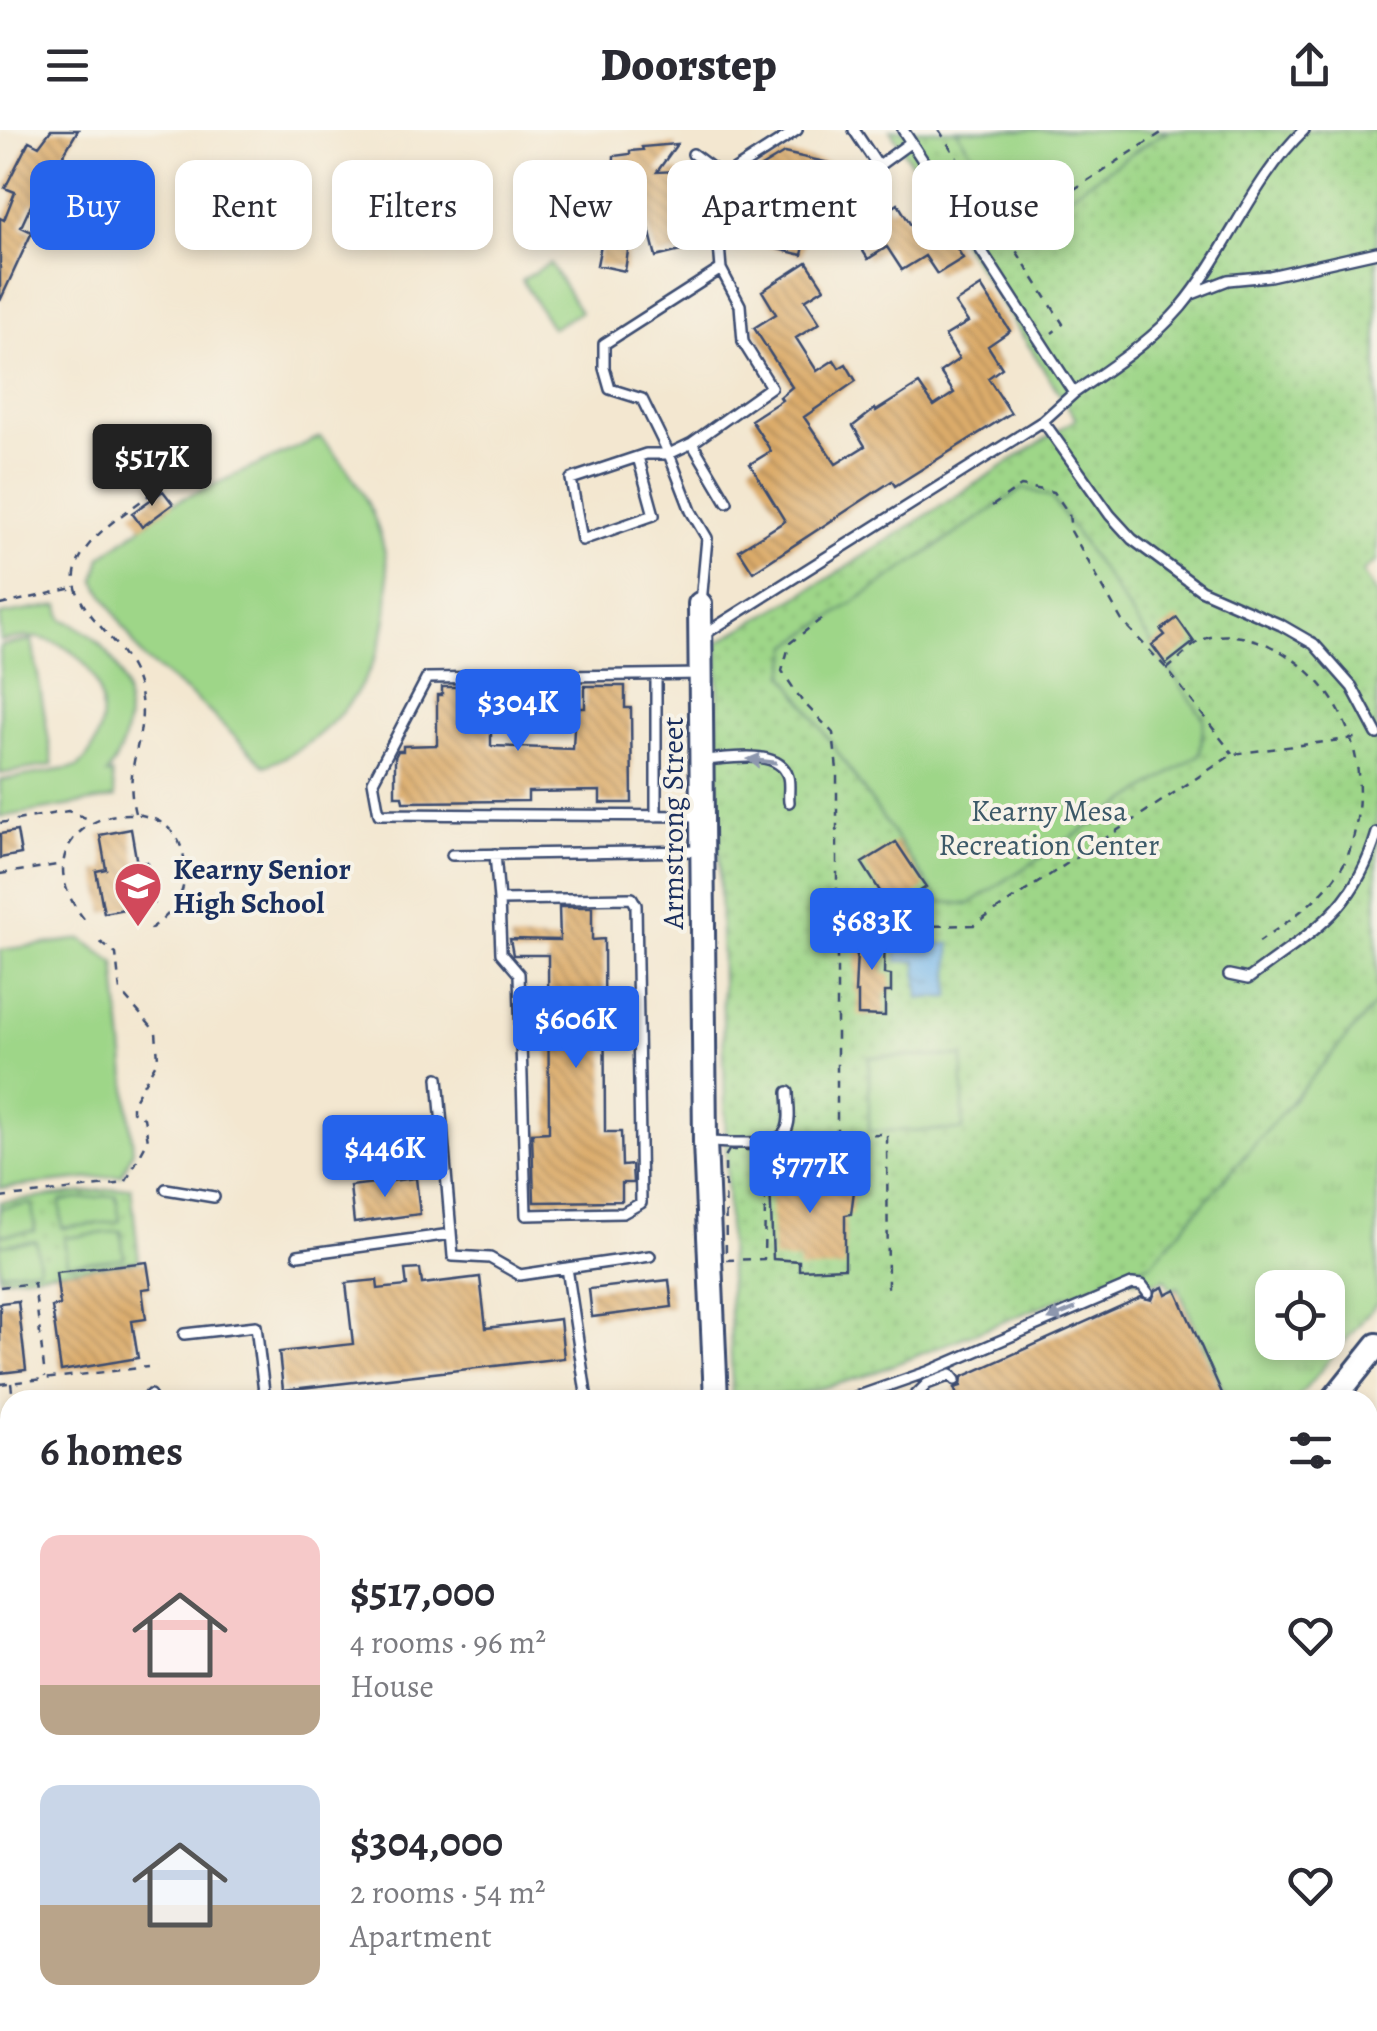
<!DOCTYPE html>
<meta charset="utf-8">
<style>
body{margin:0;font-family:Alegreya,serif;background:#f2f2f3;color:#2b2b33;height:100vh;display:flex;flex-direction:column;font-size:38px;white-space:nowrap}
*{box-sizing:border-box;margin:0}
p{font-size:32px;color:#7c7c81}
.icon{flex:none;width:55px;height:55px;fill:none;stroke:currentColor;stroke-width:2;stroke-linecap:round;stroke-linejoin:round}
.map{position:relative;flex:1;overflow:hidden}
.details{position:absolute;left:0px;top:1260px;width:1378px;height:642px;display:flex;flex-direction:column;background:#fff;border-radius:30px 30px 0 0;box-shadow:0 5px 15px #0003}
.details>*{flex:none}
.guide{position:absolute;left:30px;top:30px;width:1318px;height:90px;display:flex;gap:20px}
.buttons{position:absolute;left:1255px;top:1140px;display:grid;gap:20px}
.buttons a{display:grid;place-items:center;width:90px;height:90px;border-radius:20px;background:#fff;box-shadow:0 5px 15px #0003;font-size:50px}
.price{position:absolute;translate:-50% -85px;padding:0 22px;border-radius:10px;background:#2563eb;color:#fff;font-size:32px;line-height:65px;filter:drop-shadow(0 2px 5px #0008)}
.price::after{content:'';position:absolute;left:50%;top:60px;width:30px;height:22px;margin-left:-15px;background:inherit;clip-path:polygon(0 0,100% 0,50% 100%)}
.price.active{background:#222;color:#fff}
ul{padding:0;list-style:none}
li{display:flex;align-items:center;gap:30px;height:250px;padding:0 40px}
li span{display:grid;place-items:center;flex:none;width:280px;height:200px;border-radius:20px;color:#555}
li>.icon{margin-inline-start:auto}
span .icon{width:120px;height:120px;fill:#fffc;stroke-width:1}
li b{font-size:42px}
h2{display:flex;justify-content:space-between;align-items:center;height:120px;padding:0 40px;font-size:42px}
.chip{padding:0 35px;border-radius:20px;background:#fff;box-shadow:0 5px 15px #0003;font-size:35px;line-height:90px}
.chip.active{background:#2563eb;color:#fff}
header{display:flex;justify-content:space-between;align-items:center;height:130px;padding:0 40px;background:#fff;font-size:45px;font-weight:800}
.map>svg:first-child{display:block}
.grass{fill:url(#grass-tufts);stroke:#5c8273;stroke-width:2.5;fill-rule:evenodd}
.park{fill:url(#park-dots);stroke:#5c8273;stroke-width:2.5}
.pitch{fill:#9ed688;stroke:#5c8273;stroke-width:2.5}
.water{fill:url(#water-ripples);stroke:#4874a4;stroke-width:2.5}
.building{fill:url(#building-back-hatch)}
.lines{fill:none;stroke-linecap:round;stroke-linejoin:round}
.lane-casing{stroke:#3b4b6f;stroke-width:14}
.street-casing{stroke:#3b4b6f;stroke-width:22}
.secondary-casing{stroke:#3b4b6f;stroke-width:28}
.path{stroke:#3b4b6f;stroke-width:2.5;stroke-dasharray:8 8;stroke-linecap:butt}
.lane{stroke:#fff;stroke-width:9}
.street{stroke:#fff;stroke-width:18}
.secondary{stroke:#fff;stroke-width:22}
.oneway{fill:#8d97ae}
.labels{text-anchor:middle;stroke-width:8;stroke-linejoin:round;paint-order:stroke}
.park-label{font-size:30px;fill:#3c5968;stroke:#f7f3e8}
.street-label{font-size:30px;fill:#1b2f5e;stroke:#f7f3e8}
.poi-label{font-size:30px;font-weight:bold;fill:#1b2f5e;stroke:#f7f3e8;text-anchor:start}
</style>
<header><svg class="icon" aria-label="menu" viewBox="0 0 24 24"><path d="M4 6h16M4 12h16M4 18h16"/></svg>Doorstep<svg class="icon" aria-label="share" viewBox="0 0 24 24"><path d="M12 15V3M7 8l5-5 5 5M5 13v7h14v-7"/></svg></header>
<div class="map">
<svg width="1377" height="1901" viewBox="0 0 1377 1901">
<defs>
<pattern id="grass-tufts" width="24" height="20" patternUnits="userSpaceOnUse" patternTransform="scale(2.5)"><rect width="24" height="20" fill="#9ed688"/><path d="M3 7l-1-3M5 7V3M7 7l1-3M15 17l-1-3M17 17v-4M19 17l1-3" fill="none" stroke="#88b878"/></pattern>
<pattern id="park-dots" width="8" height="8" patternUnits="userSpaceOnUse" patternTransform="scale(2.5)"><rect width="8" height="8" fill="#9ed688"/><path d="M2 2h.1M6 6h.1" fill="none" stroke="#88b878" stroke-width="1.8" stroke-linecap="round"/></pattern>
<pattern id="water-ripples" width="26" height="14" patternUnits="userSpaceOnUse" patternTransform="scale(2.5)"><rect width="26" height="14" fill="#76b8eb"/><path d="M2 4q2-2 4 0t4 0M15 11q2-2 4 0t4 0" fill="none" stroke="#6096c2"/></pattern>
<pattern id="building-back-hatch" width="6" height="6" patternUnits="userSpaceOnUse" patternTransform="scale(2.5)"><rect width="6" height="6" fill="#dcac6a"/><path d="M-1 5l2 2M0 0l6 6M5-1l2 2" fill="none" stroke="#b28c5a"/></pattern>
</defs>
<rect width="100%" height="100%" fill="#f7f3e8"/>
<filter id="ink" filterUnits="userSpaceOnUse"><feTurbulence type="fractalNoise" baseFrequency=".01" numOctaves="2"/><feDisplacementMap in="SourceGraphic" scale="20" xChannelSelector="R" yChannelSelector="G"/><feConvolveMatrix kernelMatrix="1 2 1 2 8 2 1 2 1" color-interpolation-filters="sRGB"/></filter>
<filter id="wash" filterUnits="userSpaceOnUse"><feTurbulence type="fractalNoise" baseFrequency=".0048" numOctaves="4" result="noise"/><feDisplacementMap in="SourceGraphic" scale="40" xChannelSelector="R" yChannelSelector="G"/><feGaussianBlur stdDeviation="2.25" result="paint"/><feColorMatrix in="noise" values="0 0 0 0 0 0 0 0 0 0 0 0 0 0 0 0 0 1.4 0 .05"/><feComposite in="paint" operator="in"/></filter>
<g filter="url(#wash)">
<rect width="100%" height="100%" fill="#f3e7d0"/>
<path class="grass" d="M1377,812V1173L1296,1270H1227L1178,1157L1171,1160L1165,1149L1156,1153L1143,1147L1134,1150L1105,1125ZM1272,1158H1328V1212H1272Z"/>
<path class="park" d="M890,0H1377V431L1362,442L1377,466V872L1152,1133L865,1246L800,1264L732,1270L718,679V512L826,450L1076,289Z
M131,1057L139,1131L0,1148V1072Z"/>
<path class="pitch" d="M956,0H1168L1022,96Z
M550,133L580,182L552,198L522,150Z
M320,307C344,332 363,358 375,390C415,490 362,598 265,636L198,571L143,528L95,451L101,427L173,373Z
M1024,358L1051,367L1204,589L1200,624L969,774L940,772L785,545L790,515Z
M59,475L62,489C126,515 148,586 107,644H112L115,668L0,687V650L78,637C120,598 104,525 47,510C32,505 16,508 0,511V485Z
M32,510L53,635L0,644V516Z
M82,809L115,833L133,1020L122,1045L0,1058V820Z
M963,926V1000L869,1001V927Z
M116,1065L120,1091L62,1098L60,1071Z
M32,1074L35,1101L0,1105V1078Z
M121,1101L124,1128L67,1134L64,1108Z
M36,1111L39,1138L0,1142V1115Z
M1368,1451H1377V1700L1368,1692Z"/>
<path class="water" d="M896,814H950V867L919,868L917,831H897Z"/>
<g id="blocks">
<path class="building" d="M51,0H78L59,32L66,36L43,77L32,73L21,97L32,102L0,171V88L4,90L15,62L5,58L29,11L39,16Z
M677,14L657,42L679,41L682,55H686L688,67L691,66L694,81L676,86L684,120L656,127L638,54L625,141L597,135L604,99L578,94L591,52L613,53L614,26L630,24V21L643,20L642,17Z
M784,23L843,36L842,40L856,43L849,85L880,66L889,80L898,74L912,97L934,82L963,128L937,144L925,126L902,140L887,117L868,129L847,96L828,92L834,65L778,101L806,107L802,125L749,112L753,97L749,96L754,73L738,69L741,53L757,57L761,37Z
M807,132L824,158L805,170L820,193L796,208L817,241L834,230L839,238L846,234L856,251L804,287L836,334L865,316L853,296L875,279L876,281L919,254L934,276L954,263L940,242L959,229L945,206L968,192L955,173L981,156L1010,201L988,216L1002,238L988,248L1011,283L895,356L892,351L753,442L739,420L785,391L750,334L771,321L751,290L782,270L780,267L792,257L754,198L776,184L762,161Z
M163,361L173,374L142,397L132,383Z
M1177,488L1194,512L1166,534L1152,515L1165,505L1161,500Z
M585,556H625V578H631L632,673H600V661L528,662V671L403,672L402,666H395V627L398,621H403V616L437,615V565H442V557H486V564H491V616L573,619L575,578H585Z
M131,699L137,734L147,732L154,773L104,783L96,741L106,739L100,705Z
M17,701L21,724L0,728V704Z
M896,712L926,757L892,780L862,733Z
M559,777H592V810L604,809L605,1002H621L622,1036L632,1035L633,1053H622V1071L534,1072L532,1003L549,1002L548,825H513L510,809L560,810Z
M858,800H885L884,844L891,845V862H885V886L858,885V862L855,863Z
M832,1026V1061H854L851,1084L845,1085V1138L799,1140V1131L773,1129L770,1054H789V1027Z
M416,1048L420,1084L354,1093L350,1056Z
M147,1132L151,1158L142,1159L146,1189L132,1191L138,1228L61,1241L52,1177L60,1175L56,1142Z
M420,1139L422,1154L480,1147L486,1198L560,1189L564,1228L283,1260L279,1222L353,1214L346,1153L377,1150L378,1159L407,1156L405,1140Z
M669,1150L672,1177L592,1187L589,1159Z
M1163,1157L1166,1165L1176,1160L1225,1270H959L954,1258L961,1256L962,1247L1141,1167L1152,1170L1156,1160Z
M18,1171L26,1240L0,1243V1173Z"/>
</g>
</g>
<g filter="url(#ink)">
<use href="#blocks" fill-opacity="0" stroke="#3b4b6f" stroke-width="2.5"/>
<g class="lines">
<g class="lane-casing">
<path id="lane" d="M854,0L878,36L911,12
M693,24L724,47L717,91L721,139
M724,47L797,0
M1192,164L1228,150L1270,146L1377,122
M1074,263C1111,237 1151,212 1181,177C1227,122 1252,50 1304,0
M1043,291L1110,385L1132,409L1201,460L1281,495L1314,514L1352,557L1377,604
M692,313L727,372
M638,327L654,385L582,410L571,349L646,324H669L642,269L610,259L604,238V214L721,139L740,175L743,212L771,257L692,313L669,324L691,381L707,408L701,473
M703,505L1043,291L1074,263L903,0
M704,630C727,629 780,617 788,647C790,654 788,664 789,672
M656,686V545
M700,686L379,684L373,651L427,548L701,544
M495,724L499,770L632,768L636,775L641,1073L623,1083L526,1085L519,844L501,823L499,770
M452,725L700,721
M1229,845L1248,849C1311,801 1353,784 1377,703
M438,948L453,1126L490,1128L520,1145L567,1138
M708,1012C726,1012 776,1018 785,1002C792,992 788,974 788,962
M166,1059L214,1067
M298,1125L451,1104
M184,1204L256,1196L265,1270
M150,1265L151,1270
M587,1270L567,1138L650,1126
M847,1270L930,1241L1132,1154L1142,1155L1148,1163
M911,1270L927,1254L951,1245L955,1250
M0,1568L10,1566
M375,1892L380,1901
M455,1892L461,1901
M328,1901L341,1892
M532,1901L546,1892
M607,1901L621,1892"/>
</g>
<g class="street-casing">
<path id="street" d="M0,1858L10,1844
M412,1901L425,1892"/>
</g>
<g class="secondary-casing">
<path id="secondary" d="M700,474L705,1012L716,1270
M1333,1270L1377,1215
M0,1382L10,1381
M0,1410L10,1408
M0,1784L10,1790
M143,1892L150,1901
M775,1892L781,1901
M1228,1892L1233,1901"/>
</g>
<path class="path" d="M939,0L1063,194L1052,203
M1006,103L1166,0
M992,376L1021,356L1054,362L1069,384L1071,401L1122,491L1167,539L1232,623
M0,475L73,458
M821,489L790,513L782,541L802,571L833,603L837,640V1058
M1167,539C1178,531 1190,516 1202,510C1221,501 1252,507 1270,516C1350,554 1377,646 1347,728C1328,765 1291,789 1259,812
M135,683C122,633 149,610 140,563C129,497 34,471 95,408C110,392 131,379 149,365
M0,693L68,681L91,690
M0,744L63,734
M84,789C2,686 187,638 185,742C184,771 168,788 144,803
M839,798L974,795L1233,624L1355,608
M795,1011L802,1005L887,1004L888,1163
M729,1020H766L764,1129L726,1130L725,1027Z
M767,1050H787L788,1018
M0,1068L125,1053L148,1010L144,988L132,981V974L158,929L156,902L120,861L116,824L95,808
M0,1157L34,1153L45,1247
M11,1253L13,1270
M0,1254L148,1237
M1368,1328L1377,1336
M0,1602L10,1633
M0,1684L10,1678
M0,1706L10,1743
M1368,1845L1377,1846
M1368,1856L1377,1870
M247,1892L253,1901
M182,1896L185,1892
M272,1901L285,1892
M820,1901L830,1893"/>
<use href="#lane" class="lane"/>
<use href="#street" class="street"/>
<use href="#secondary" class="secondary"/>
</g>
<defs><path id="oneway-solid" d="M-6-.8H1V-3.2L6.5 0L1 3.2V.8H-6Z" transform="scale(2.5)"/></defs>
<g class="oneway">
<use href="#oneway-solid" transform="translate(762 631) rotate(-173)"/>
<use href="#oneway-solid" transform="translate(1062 1184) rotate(157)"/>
</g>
</g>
<defs>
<g id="school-pin" transform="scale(2.5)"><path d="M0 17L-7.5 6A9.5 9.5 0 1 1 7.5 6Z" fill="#d1495b" stroke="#f7f3e8"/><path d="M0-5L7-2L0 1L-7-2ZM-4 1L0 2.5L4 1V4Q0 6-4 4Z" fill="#fff"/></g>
</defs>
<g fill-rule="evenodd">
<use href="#school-pin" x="138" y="756"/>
</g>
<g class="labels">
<g class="park-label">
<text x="1049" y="691">Kearny Mesa<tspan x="1049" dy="34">Recreation Center</tspan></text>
</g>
<g class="street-label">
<text transform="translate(673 693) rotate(-90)" y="10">Armstrong Street</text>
</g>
<g class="poi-label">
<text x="173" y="749">Kearny Senior<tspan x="173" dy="34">High School</tspan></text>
</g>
</g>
</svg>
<div class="buttons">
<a><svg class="icon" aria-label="locate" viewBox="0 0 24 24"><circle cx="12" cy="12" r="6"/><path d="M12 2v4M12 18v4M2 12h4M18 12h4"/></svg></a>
</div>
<b class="price active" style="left:152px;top:379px">$517K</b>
<b class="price" style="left:518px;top:624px">$304K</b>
<b class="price" style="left:872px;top:843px">$683K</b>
<b class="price" style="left:576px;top:941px">$606K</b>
<b class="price" style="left:385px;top:1070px">$446K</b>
<b class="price" style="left:810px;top:1086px">$777K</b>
<div class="guide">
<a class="chip active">Buy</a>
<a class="chip">Rent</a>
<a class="chip">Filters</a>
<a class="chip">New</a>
<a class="chip">Apartment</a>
<a class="chip">House</a>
</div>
<section class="details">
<h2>6 homes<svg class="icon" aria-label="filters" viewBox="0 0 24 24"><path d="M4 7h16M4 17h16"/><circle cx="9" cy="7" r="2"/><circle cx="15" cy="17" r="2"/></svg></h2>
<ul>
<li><span style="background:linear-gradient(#f6c9c9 75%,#b9a48a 0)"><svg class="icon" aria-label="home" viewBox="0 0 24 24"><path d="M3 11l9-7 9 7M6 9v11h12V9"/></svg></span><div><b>$517,000</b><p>4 rooms · 96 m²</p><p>House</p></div><svg class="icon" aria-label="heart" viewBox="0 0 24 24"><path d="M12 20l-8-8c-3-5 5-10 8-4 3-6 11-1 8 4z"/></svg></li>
<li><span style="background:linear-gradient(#c9d6e8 60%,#b9a48a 0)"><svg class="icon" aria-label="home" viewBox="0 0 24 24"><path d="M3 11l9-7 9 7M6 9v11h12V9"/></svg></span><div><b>$304,000</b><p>2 rooms · 54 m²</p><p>Apartment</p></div><svg class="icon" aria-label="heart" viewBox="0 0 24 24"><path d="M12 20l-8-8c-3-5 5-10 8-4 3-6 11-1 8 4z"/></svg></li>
</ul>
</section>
</div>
